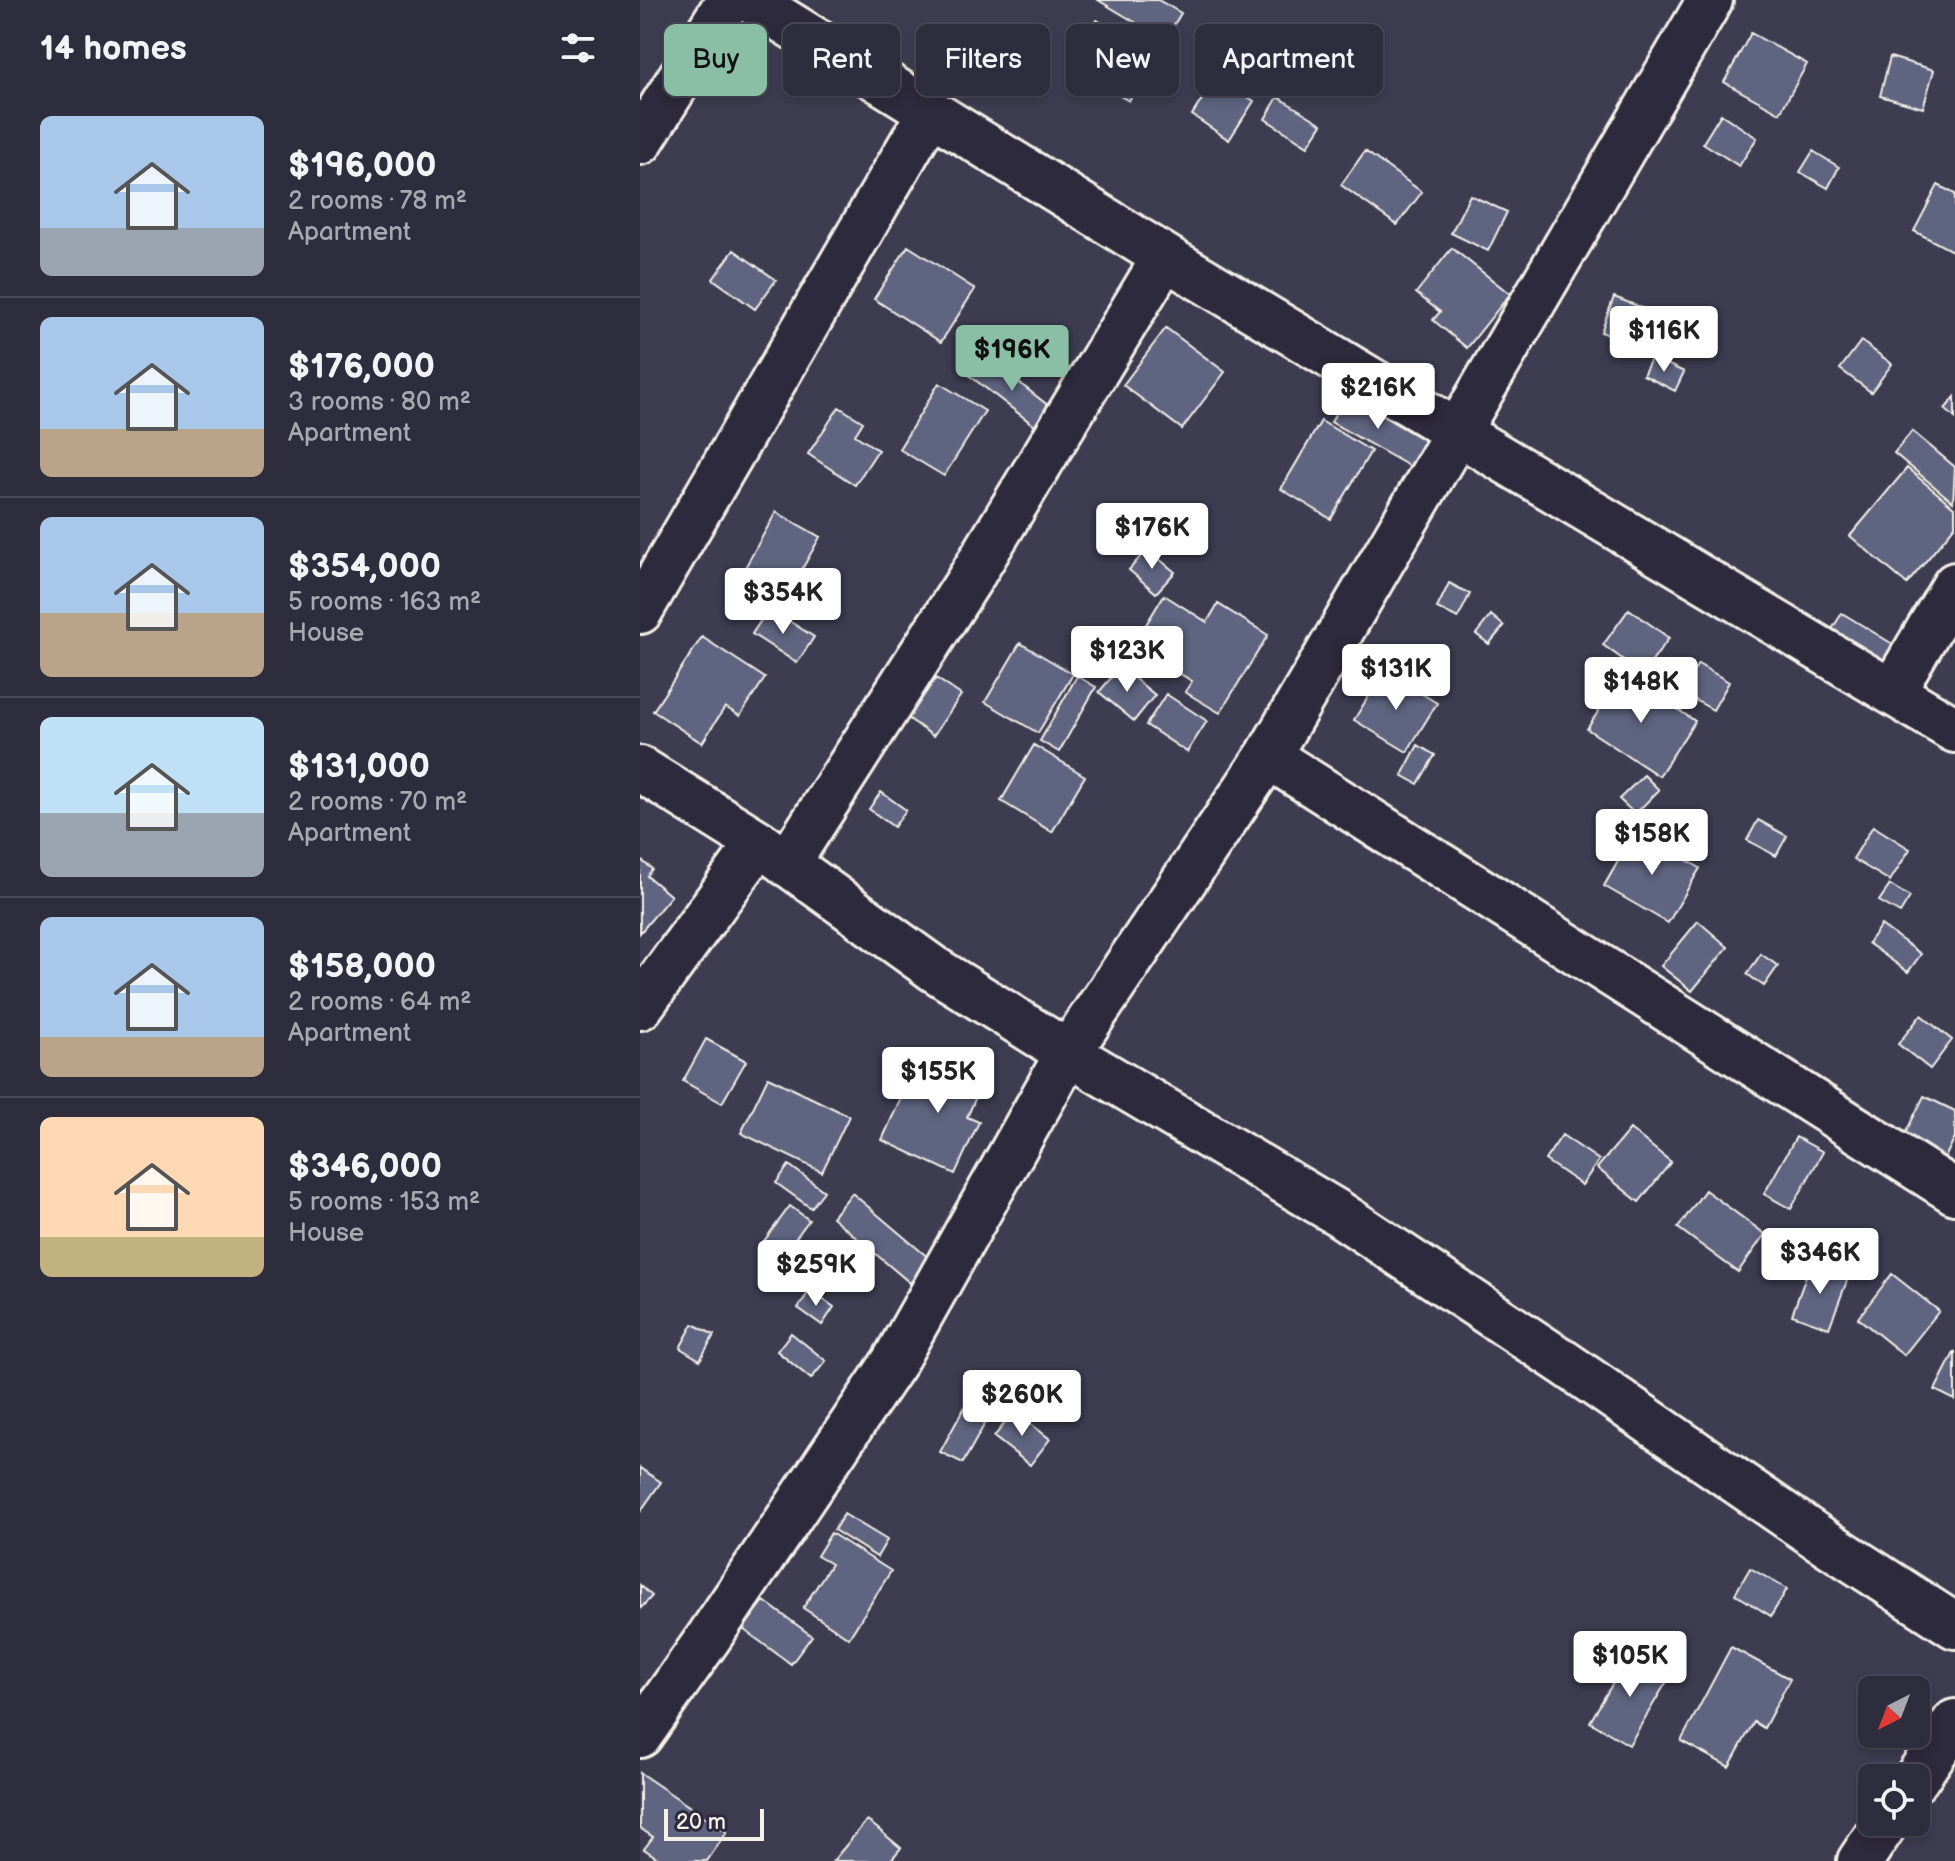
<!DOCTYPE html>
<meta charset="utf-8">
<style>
body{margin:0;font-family:"Balsamiq Sans",sans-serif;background:#363544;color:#f1f3f6;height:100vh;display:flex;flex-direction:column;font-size:30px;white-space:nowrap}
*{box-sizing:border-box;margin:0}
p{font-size:26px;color:#a7a8b0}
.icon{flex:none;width:44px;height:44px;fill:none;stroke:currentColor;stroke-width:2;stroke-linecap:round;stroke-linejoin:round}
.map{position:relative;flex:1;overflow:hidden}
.side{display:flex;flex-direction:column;background:#2e2d3d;width:640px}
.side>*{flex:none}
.hud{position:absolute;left:24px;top:24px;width:760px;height:72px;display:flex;gap:16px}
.needle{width:52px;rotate:222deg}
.fabs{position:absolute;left:1218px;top:1676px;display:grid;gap:16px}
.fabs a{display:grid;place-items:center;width:72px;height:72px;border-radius:12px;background:#2e2d3d;box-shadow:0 4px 12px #0003,0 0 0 2px #494957;font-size:40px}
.scale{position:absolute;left:24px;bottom:20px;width:100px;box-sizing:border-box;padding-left:8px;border:4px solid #f4f1e8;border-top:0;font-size:22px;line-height:28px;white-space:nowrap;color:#f4f1e8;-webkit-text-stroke:6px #2f2a3d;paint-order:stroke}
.price{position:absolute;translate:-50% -68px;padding:0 18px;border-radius:8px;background:#fff;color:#222;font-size:26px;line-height:52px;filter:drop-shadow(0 2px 4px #0008)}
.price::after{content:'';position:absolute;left:50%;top:48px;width:24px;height:18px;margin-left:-12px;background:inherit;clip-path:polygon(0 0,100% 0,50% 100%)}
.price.active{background:#8abfa5;color:#111}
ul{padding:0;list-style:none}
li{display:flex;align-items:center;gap:24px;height:200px;padding:0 40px}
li+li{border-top:2px solid #494957}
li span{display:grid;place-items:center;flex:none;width:224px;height:160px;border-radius:12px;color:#555}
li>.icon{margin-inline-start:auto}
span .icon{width:96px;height:96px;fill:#fffc;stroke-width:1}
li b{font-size:34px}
h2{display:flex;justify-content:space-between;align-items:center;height:96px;padding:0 40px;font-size:34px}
.chip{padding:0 28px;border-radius:12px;background:#2e2d3d;box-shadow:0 4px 12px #0003,0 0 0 2px #494957;font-size:28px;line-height:72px}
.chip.active{background:#8abfa5;color:#111}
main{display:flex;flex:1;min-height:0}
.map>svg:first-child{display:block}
.building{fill:#5e6581;stroke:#f4f1e8;stroke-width:2}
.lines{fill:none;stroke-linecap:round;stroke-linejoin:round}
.minor-casing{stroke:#f4f1e8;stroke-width:50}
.minor{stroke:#2f2a3d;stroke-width:44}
</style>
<main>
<section class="side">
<h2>14 homes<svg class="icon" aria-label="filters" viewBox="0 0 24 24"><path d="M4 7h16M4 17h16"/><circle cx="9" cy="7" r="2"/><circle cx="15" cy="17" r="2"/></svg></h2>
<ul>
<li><span style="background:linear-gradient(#a9c7e8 70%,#9aa5b1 0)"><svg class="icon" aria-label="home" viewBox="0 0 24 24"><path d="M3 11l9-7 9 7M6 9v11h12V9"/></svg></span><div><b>$196,000</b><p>2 rooms · 78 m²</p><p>Apartment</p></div></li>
<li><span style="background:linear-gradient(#a9c7e8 70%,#b9a48a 0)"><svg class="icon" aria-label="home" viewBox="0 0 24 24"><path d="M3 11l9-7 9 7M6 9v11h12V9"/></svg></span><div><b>$176,000</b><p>3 rooms · 80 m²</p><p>Apartment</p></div></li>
<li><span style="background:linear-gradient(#a9c7e8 60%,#b9a48a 0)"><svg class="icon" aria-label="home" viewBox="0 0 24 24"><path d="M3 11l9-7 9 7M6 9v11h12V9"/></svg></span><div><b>$354,000</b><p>5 rooms · 163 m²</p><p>House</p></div></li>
<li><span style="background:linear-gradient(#bfe0f5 60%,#9aa5b1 0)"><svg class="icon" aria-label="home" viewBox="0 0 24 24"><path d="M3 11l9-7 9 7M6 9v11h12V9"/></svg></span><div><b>$131,000</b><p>2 rooms · 70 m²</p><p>Apartment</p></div></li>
<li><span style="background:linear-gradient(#a9c7e8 75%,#b9a48a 0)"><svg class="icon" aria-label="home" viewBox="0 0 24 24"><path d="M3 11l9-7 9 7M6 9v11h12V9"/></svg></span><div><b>$158,000</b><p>2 rooms · 64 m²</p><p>Apartment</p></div></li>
<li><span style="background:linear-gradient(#ffd9b3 75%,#c2b280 0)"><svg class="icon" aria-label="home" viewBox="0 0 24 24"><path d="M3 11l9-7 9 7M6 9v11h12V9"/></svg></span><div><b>$346,000</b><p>5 rooms · 153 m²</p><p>House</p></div></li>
</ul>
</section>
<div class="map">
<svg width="1315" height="1861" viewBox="0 0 1315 1861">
<rect width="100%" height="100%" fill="#3d3c51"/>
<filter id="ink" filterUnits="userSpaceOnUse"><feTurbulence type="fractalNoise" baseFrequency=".0125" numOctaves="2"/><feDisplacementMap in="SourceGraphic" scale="16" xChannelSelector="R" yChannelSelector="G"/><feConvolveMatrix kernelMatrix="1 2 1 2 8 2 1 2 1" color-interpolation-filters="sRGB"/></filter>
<g filter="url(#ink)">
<path class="building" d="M458,0H518L541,13L525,40Z
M457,20L515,53L489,101L430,68Z
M1111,33L1167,64L1140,113L1084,82Z
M1250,57L1294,70L1283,108L1240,96Z
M576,77L614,101L589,140L552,115Z
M638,97L682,124L668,146L625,119Z
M1081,114L1117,138L1099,166L1063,143Z
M725,151L782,192L757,225L701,185Z
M1173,151L1199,167L1188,188L1160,172Z
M1298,185L1315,194V245L1312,251L1274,231Z
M830,195L867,212L848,251L811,233Z
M268,246L335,289L301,342L234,299Z
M812,248L870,294L827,348L793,320L800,312L776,293Z
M94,250L136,280L115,309L73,279Z
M974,297L1016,313L1002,348L961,332Z
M526,328L585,372L542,429L483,385Z
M1221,341L1252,364L1231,392L1200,369Z
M345,356L414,410L400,430L330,376Z
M1012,357L1044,372L1035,391L1003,375Z
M299,383L345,411L304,476L259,449Z
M706,395L786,441L771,467L691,422Z
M1315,397V418L1305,409Z
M199,407L223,422L215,435L238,450L215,485L168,454Z
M681,421L731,451L691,519L641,489Z
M1272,431L1315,467L1313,502L1254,453Z
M1267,468L1315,508V526L1267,584L1210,536Z
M136,512L180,537L146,598L102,573Z
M507,549L535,572L516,593L489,570Z
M809,583L830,594L818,618L797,608Z
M524,595L567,622L578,604L628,635L580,713L545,692L552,681L493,646Z
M129,608L174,637L157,663L112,634Z
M989,609L1029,638L1003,674L963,645Z
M1202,613L1264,651L1248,677L1186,639Z
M851,615L864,626L849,644L836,634Z
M62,637L125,678L100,716L85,707L62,743L13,711Z
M380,643L433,674L398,733L345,702Z
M1058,664L1089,682L1073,710L1041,692Z
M480,667L515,695L494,721L459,692Z
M744,671L797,703L767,752L714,720Z
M983,673L1055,721L1019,776L947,729Z
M437,676L456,687L419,752L400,741Z
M296,678L321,695L293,736L268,718Z
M526,694L567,721L547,752L506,725Z
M394,745L445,776L412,832L361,801Z
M778,745L795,755L778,784L762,775Z
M1004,775L1019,790L995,814L979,799Z
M241,792L266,810L254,827L229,809Z
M1118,820L1147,836L1136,856L1107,840Z
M1233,826L1270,849L1250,881L1213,859Z
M996,830L1060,868L1028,923L964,886Z
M0,859L12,869L7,876L31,896L0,933Z
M1250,885L1270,897L1260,913L1239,901Z
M1058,921L1088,947L1052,991L1021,966Z
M1241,925L1281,954L1268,972L1228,943Z
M1121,954L1138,966L1124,986L1107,974Z
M1281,1015L1312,1040L1290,1069L1258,1044Z
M66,1039L106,1061L82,1103L43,1081Z
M296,1053L346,1075L327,1117L339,1122L315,1174L242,1140L267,1084L280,1090Z
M128,1077L209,1116L182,1172L101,1133Z
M1284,1096L1315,1111V1137L1303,1162L1261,1142Z
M990,1129L1031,1162L999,1202L957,1168Z
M922,1135L959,1160L942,1185L905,1160Z
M1156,1137L1183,1152L1151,1209L1124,1194Z
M149,1165L184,1191L171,1208L136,1183Z
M1065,1190L1125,1234L1098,1272L1038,1228Z
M212,1193L290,1259L270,1283L192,1217Z
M150,1206L169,1220L143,1255L124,1241Z
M1170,1265L1208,1278L1189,1328L1152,1315Z
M1252,1274L1299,1311L1264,1355L1218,1318Z
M170,1290L194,1307L182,1325L158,1308Z
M53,1324L74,1335L60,1360L40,1348Z
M151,1333L186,1361L171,1379L137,1351Z
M1315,1351V1400L1295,1390Z
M325,1406L348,1418L323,1463L300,1452Z
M374,1411L410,1439L390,1465L354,1437Z
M0,1468L21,1482L0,1512Z
M204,1514L247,1540L237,1557L194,1530Z
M191,1533L251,1571L209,1638L163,1608L191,1564L177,1556Z
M1110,1568L1147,1589L1131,1616L1095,1594Z
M0,1585L12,1596L0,1609Z
M124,1601L172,1636L151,1664L103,1629Z
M1091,1647L1150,1679L1124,1728L1114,1722L1089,1767L1041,1741Z
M991,1652L1030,1676L989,1745L950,1722Z
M0,1773L87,1832L67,1861H22L4,1849L13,1837L0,1828Z
M227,1820L261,1848L250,1861H193Z"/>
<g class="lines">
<g class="minor-casing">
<path id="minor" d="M110,0L525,257L1315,730
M0,142L89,0
M0,611L290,112
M1252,692L1315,585
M628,756L1315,1192
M0,769L119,843L294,969L428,1053L698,1213L923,1362L1176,1536L1315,1626
M147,864L331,577L525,257
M0,1007L119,843
M0,1735L69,1637L254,1362L428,1053L628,756L1070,0
M1276,1779L1315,1722
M1220,1861L1246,1822"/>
</g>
<use href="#minor" class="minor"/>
</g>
</g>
</svg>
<div class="fabs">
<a><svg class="needle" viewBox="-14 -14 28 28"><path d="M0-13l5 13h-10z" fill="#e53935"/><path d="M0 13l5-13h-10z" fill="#a7a8b0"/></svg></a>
<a><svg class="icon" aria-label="locate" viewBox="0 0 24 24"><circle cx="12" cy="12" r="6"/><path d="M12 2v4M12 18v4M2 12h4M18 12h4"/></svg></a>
</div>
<div class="scale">20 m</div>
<b class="price" style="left:1024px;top:374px">$116K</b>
<b class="price active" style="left:372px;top:393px">$196K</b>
<b class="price" style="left:738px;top:431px">$216K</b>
<b class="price" style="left:512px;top:571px">$176K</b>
<b class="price" style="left:143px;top:636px">$354K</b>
<b class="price" style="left:487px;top:694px">$123K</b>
<b class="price" style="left:756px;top:712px">$131K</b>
<b class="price" style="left:1001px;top:725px">$148K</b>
<b class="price" style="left:1012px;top:877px">$158K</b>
<b class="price" style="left:298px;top:1115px">$155K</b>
<b class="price" style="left:1180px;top:1296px">$346K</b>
<b class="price" style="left:176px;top:1308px">$259K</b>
<b class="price" style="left:382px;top:1438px">$260K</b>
<b class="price" style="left:990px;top:1699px">$105K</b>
<div class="hud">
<a class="chip active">Buy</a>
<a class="chip">Rent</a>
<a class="chip">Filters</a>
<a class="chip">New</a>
<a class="chip">Apartment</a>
</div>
</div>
</main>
